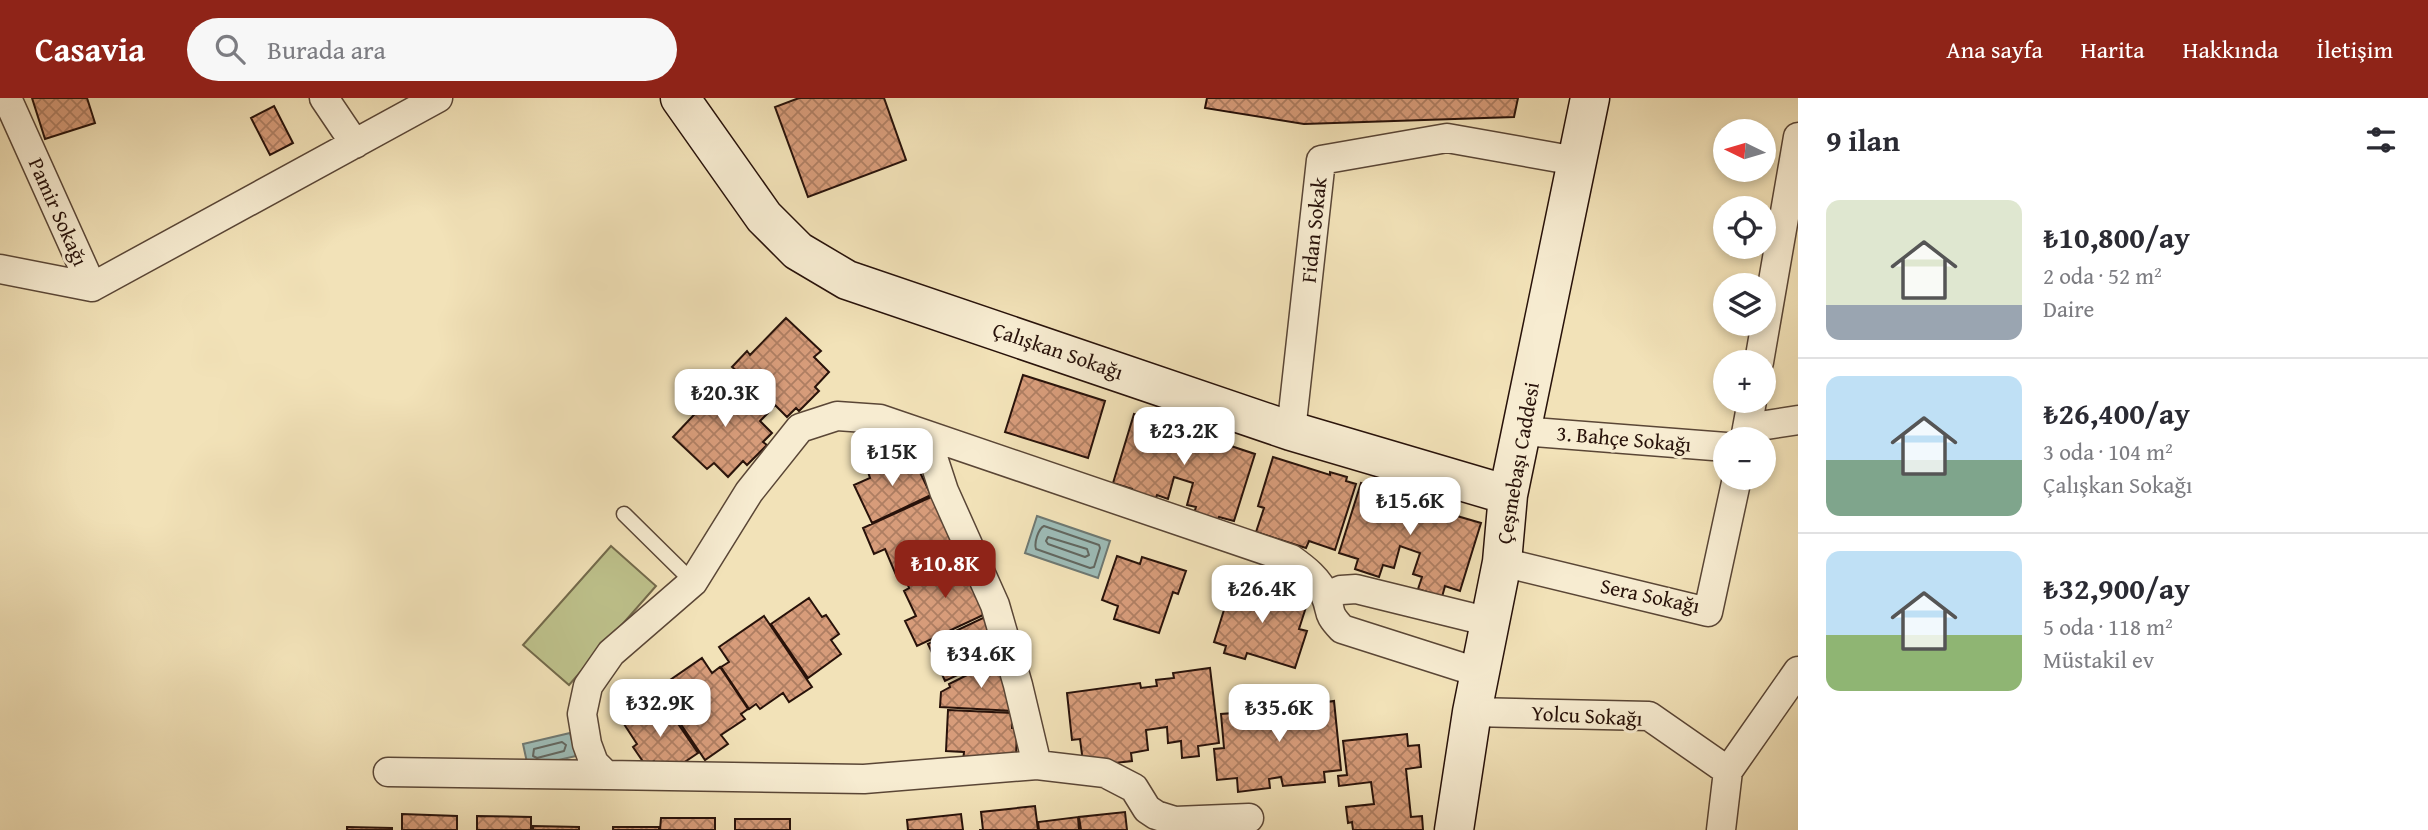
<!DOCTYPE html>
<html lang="tr">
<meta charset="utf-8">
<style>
body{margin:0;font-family:"Gentium Book Plus",serif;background:#f7f7f7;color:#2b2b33;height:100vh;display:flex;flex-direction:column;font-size:26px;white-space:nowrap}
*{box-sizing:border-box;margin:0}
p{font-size:23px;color:#7c7c81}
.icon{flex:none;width:38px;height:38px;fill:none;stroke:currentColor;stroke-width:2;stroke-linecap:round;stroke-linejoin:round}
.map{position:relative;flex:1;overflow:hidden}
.drawer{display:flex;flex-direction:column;background:#fff;width:630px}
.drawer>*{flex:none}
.needle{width:46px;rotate:275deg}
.tools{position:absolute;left:1713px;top:21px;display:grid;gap:14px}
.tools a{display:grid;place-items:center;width:63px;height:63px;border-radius:50%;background:#fff;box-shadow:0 4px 10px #0003;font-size:35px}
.price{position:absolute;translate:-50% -60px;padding:0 16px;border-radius:14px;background:#fff;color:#222;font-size:23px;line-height:46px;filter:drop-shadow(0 2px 4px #0008)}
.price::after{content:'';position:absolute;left:50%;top:42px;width:21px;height:16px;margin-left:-10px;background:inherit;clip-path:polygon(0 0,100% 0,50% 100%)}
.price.current{background:#8f2418;color:#fff}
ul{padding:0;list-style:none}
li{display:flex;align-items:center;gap:21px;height:175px;padding:0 28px}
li+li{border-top:2px solid #e1e1e2}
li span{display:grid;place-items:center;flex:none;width:196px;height:140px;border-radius:14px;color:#555}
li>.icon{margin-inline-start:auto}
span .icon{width:84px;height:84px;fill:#fffc;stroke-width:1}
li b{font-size:30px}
h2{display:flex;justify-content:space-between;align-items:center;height:84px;padding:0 28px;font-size:30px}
header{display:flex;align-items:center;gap:42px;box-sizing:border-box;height:98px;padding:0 35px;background:#8f2418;color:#fff}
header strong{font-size:33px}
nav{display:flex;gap:38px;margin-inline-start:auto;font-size:24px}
.search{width:490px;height:63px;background:#f7f7f7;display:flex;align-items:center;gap:18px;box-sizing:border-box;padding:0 24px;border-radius:38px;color:#7c7c81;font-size:26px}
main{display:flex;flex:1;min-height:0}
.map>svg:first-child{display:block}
.garden{fill:#bec28c;stroke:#736a4b;stroke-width:2}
.water{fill:#9dbcb7;stroke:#6e7872;stroke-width:2}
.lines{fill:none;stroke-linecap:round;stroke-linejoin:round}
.shore{stroke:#626760;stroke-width:2}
.building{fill:url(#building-cross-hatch);stroke:#28120a;stroke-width:2}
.service-casing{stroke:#5a4636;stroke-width:17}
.minor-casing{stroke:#5a4636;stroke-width:31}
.secondary-casing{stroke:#28120a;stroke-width:41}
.service{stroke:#f7ecd1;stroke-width:14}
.minor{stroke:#f7ecd1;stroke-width:28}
.secondary{stroke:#f7ecd1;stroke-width:38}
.labels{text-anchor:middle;stroke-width:6;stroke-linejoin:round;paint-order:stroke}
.street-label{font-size:21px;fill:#28120a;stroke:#f7ecd1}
</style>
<header>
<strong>Casavia</strong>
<div class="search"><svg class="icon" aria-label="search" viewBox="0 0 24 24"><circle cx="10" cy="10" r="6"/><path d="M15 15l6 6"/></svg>Burada ara</div>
<nav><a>Ana sayfa</a><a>Harita</a><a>Hakkında</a><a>İletişim</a></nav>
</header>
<main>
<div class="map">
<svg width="1798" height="732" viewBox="0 0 1798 732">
<defs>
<pattern id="building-cross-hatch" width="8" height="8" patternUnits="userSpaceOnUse" patternTransform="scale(1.75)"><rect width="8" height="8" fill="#d79c7a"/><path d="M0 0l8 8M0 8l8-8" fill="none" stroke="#ae7e62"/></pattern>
</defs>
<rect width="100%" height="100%" fill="#f2e2b8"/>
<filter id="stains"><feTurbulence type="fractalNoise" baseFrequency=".00286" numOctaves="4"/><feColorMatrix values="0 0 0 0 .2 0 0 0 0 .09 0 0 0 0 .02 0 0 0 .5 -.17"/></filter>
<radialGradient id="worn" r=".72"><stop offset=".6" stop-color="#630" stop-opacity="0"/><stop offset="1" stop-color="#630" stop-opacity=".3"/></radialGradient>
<path class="garden" d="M611,448L656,488L569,587L523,547Z"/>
<path class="water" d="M1037,418L1110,443L1098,480L1025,455Z
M570,635L576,658L528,669L523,646Z"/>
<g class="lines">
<path class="shore" d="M1044,428L1099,447L1100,450L1094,469L1090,470L1036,451C1034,445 1038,431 1044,428Z
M1048,439L1087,451L1089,457L1085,459L1048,446L1046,443Z
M562,644L566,647L564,653L537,660L533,658L534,651Z"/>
</g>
<path class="building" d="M32,0H87L95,25L45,41Z
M799,0H884L906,62L808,99L775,9Z
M1207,0H1518L1514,19L1304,26L1205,10Z
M274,8L293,45L270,57L251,20Z
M786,220L821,253L814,259L829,274L815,289L819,293L799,313L796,310L787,319L775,307L768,315L731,279L737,273L732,269L747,253L750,257Z
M1023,277L1105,303L1088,360L1005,334Z
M729,280L767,316L760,323L772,335L763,344L767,347L747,367L743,363L728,379L714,365L707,371L673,339L709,301L704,297L719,282L723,286Z
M1134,316L1160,323L1162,318L1185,325L1182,331L1211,340L1213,334L1233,341L1231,348L1255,356L1234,423L1219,419L1216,429L1192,421L1196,409L1187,407L1193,385L1174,379L1168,401L1157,397L1153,409L1129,402L1132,391L1113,385Z
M911,356L931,397L872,425L854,387L870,380L867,371L888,361L890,366Z
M1273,359L1330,377V374L1347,379L1346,383L1356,386L1335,452L1309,443L1306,450L1256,434L1264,410L1258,408Z
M1361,385L1386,393L1388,387L1411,395L1409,401L1437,410L1439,404L1459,410L1457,418L1481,425L1460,493L1445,488L1442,499L1418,491L1422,479L1413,476L1420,455L1400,448L1394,470L1383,467L1379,479L1355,471L1358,461L1339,455Z
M940,395L963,444L947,452L951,461L906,482L902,474L896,477L885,451L874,456L863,430Z
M1117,458L1140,466L1142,459L1186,473L1178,496L1173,494L1159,535L1114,521L1118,508L1102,502Z
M951,461L955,470L972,463L994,512L917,548L905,523L916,518L904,493L909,490L906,482Z
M1233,483L1307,506L1299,531L1307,533L1295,570L1247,555L1245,561L1224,555L1226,548L1214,544Z
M809,500L822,519L826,517L839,536L831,542L841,556L808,580L771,526Z
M764,518L812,589L789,604L783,595L760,611L756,606L749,611L721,569L729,564L719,549Z
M985,519L1002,556L945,583L928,546Z
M1003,559L1014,613L940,609L941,594L950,589L949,586Z
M702,560L712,575L720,569L748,611L741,616L745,621L721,637L728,646L705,662L657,591Z
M1210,570L1219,645L1198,648L1199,658L1182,660L1181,643L1168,645L1167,629L1146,632L1148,652L1131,655L1132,663L1106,666L1105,661L1083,664L1080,641L1072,642L1067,595L1140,585L1141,590L1157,588L1156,582L1174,580L1173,575Z
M1311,599L1312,606L1334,603L1341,672L1324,674L1325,684L1283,688L1281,679L1269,681L1270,690L1238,694L1237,680L1217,682L1214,651L1224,650L1221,616L1234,615L1233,607L1256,604L1257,611L1290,608L1289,601Z
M661,601L698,655L664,678L654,663L646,668L633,649L637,646L624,626Z
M948,612L1013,615L1012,630H1017L1016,661L963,663L964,654L946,653Z
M1407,636L1408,648L1419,647L1421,669L1406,671L1411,719L1422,718L1423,732H1353L1352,724L1348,725L1346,709L1374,706L1371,684L1339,688L1338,678L1347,677L1343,643Z
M1035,708L1038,732H979H983L981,714Z
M1125,714L1127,732H1081L1079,719Z
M402,716L457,718V732H402Z
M961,716L963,732H908L907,722Z
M477,718L531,719V732H477Z
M1078,719L1079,732H1039L1038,724Z
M661,720H715V732H660Z
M735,721H790V732H735Z
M533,728L579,729V732H533Z
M347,729L392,730V732H347Z
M613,729H659V732H613Z"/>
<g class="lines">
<g class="service-casing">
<path id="service" d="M624,416L693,484"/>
</g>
<g class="minor-casing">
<path id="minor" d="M7,0L92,189
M324,0L355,46
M0,171L92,189
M92,189L438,0
M1759,264L1798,39
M1747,330L1798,322
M1291,333L1321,62L1447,40L1576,63
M1521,333L1726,349
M926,338L944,393L995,507L1018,587L1037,667
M1745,341L1752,303
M1502,464L1708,514L1737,380
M1326,498L1341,492L1356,491L1490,524
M1472,614L1649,618L1728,673
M388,674L606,677
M1249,720L1175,723L1156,717L1147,711L1134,690L1105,675L1037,667L864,681L606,677L594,665L587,646L582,616L588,588L611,555L693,484L749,394L800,330L837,318L880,321L1291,461C1305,471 1318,481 1325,497C1333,515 1325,513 1342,531L1480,575
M1721,732L1728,673L1798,573"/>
</g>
<g class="secondary-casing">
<path id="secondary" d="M680,0L764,119L798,153L847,182L1291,333L1508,397
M1454,732L1472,614L1502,464L1508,397L1590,0"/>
</g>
<use href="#service" class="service"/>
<use href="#minor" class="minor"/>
<use href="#secondary" class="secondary"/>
</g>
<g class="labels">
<g class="street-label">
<text transform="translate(58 114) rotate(66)" y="7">Pamir Sokağı</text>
<text transform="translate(1314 132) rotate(-84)" y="7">Fidan Sokak</text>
<text transform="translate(1058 253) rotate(19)" y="7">Çalışkan Sokağı</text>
<text transform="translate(1624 341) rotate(5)" y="7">3. Bahçe Sokağı</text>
<text transform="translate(1518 365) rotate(-80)" y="7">Çeşmebaşı Caddesi</text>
<text transform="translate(1650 498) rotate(12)" y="7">Sera Sokağı</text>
<text transform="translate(1587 618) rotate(3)" y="7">Yolcu Sokağı</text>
</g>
</g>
<rect width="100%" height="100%" filter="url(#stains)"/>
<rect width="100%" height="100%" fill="url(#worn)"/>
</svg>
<div class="tools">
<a><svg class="needle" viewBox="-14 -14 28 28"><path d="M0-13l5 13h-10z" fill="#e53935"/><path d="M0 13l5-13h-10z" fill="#7c7c81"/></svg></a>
<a><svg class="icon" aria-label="locate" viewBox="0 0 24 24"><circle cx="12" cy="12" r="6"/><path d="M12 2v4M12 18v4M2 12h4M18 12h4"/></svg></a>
<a><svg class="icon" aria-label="layers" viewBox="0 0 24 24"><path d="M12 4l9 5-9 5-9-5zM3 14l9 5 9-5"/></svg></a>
<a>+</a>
<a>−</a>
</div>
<b class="price" style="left:725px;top:331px">₺20.3K</b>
<b class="price" style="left:1184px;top:369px">₺23.2K</b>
<b class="price" style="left:892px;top:390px">₺15K</b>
<b class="price" style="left:1410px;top:439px">₺15.6K</b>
<b class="price current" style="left:945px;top:502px">₺10.8K</b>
<b class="price" style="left:1262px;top:527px">₺26.4K</b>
<b class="price" style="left:981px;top:592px">₺34.6K</b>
<b class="price" style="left:660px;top:641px">₺32.9K</b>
<b class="price" style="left:1279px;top:646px">₺35.6K</b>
</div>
<section class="drawer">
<h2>9 ilan<svg class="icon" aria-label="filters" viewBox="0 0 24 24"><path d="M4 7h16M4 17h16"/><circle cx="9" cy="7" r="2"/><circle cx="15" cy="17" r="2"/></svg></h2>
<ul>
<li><span style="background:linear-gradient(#dfe7d0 75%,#9aa5b1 0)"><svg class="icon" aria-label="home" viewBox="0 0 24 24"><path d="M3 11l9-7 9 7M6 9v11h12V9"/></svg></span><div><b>₺10,800/ay</b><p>2 oda · 52 m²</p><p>Daire</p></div></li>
<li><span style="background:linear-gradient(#bfe0f5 60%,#7fa58c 0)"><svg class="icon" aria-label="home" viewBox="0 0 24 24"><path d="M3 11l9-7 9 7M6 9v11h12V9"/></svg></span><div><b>₺26,400/ay</b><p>3 oda · 104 m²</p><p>Çalışkan Sokağı</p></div></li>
<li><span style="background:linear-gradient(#bfe0f5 60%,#8fb573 0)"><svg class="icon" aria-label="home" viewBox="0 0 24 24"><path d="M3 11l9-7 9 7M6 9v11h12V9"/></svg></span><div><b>₺32,900/ay</b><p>5 oda · 118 m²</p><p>Müstakil ev</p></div></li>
</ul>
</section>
</main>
